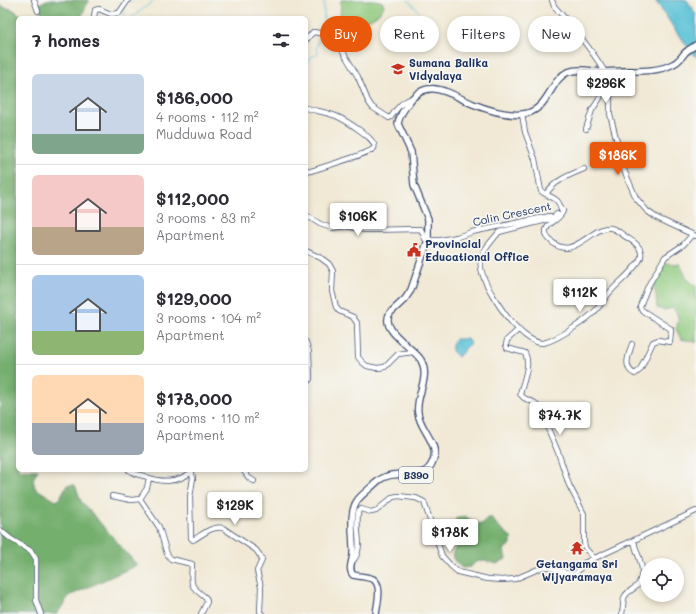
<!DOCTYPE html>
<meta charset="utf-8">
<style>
body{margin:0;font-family:Mali,sans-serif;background:#f7f7f7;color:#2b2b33;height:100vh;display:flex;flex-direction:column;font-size:15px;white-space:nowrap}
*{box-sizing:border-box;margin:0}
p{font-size:13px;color:#7c7c81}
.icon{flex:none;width:22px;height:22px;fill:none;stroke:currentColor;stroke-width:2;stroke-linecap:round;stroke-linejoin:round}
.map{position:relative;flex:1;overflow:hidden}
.side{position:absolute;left:16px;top:16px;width:292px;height:456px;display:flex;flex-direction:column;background:#fff;border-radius:6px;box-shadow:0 2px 6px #0003}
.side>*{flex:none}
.top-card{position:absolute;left:320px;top:16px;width:316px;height:36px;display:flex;gap:8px}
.buttons{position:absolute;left:640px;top:558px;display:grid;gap:8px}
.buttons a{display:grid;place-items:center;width:44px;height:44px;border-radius:50%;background:#fff;box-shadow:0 2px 6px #0003;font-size:20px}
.price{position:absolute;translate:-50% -34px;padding:0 9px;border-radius:4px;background:#fff;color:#222;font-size:13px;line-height:26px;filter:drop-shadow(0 1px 2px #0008)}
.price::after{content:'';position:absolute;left:50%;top:24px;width:12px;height:9px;margin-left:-6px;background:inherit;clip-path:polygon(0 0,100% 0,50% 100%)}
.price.selected{background:#ea580c;color:#fff}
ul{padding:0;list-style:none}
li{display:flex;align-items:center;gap:12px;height:100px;padding:0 16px}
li+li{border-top:1px solid #e1e1e2}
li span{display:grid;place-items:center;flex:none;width:112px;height:80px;border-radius:6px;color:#555}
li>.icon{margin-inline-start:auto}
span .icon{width:48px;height:48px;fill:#fffc;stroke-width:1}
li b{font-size:17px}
h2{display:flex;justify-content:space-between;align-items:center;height:48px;padding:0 16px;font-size:17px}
.pill{padding:0 14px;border-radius:18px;background:#fff;box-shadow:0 2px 6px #0003;font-size:14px;line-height:36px}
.pill.selected{background:#ea580c;color:#fff}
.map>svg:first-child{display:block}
.green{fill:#91cb7f;stroke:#567d6e}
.forest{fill:#74af6e;stroke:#486f66}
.water{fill:#5bc2d7;stroke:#3b789a}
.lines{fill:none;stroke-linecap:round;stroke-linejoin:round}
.stream{stroke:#5bc2d7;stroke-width:1}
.minor-casing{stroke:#3b4b70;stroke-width:6}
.major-casing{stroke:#3b4b70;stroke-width:8}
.minor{stroke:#fff;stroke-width:4.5}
.major{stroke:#fff;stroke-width:5.5}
.labels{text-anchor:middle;stroke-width:3.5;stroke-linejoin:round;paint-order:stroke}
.shield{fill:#f6f6f2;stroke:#5d6b8a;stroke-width:1}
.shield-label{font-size:10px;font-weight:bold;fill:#1b2f5e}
.poi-label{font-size:11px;font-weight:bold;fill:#1b2f5e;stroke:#f6f6f2;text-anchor:start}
.street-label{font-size:11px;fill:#1b2f5e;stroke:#f6f6f2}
</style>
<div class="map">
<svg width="696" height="614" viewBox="0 0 696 614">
<rect width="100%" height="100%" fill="#f6f6f2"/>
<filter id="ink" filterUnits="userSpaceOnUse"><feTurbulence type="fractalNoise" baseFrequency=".025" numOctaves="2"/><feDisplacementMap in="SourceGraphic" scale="8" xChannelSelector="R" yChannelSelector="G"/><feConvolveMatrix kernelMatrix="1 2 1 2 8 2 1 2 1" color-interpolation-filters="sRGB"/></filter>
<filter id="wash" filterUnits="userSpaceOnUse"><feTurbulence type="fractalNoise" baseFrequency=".012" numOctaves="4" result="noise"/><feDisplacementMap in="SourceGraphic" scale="16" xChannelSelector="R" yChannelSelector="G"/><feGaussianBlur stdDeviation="0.9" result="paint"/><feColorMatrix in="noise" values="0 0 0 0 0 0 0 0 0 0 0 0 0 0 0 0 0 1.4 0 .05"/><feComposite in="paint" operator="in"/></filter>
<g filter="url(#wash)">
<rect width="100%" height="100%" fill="#f1e9d5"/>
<path class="green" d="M341,0H375L382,2L384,5C379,19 359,24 345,25L340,22Z
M664,263L680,264L687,279L696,286V343L693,341L681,339L676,329C679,319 680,317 673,308L664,310L657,308L656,294L653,286Z"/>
<path class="forest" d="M47,0H88V2L81,18H45L39,8V4Z
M0,5L3,7L12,9L25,18H18V470H38L33,479L35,488L56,501L59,499L67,485H75L81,501L137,565L69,596L57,614H0Z
M465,516L475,523L482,524L487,518H492L497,525L511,537V545L506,547L504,551L506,559L497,564C487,562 477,557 471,567L462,568C450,558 450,555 459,543C455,534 451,527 457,518Z"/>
<path class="water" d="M655,0H687L696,15V57L680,37Z
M455,339H467L470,343L458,357L452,351V345Z"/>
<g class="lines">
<path class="stream" d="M408,0L419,12
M130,2L133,0
M124,9L125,18
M131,18L151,3L154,0
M322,30L324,23V0
M306,64L312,56H316L318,53L316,48L321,35"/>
</g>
</g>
<g filter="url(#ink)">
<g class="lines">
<g class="minor-casing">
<path id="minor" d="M34,0L38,11
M552,0L554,6C573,27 590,47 605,72
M94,18L95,10L99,9L111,14L119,13L128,0
M306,40L313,32L333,35L358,77L368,101L372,107L389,118L391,117C396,110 401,102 410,99
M610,72V114L624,170L636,198L647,211L657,218L696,236
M306,108C316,111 326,112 336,116C343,119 379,140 374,148C370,154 321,167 311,171L306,170
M522,114L525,132L535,159L541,191C549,198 559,196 561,210
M586,129L592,110L600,98L607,72
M546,194C554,181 569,175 584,169
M557,214L551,219L499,232C493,240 482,250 481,260C477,277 506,318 519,330C524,335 534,343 542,343C554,342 582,323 592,314C599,308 604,299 611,291C619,282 629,275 636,265C640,261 642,257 641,252C639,244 632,241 626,237C622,234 616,229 611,228C591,225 572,265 549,239C546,236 545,231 547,228C549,222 559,221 563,211L561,207
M306,215L320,224L332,228L346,226L365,230L421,229L425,239H429
M428,240H441L457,237L472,232L550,216
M306,251L321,258L329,264L333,271L332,291L336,307L339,311L353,317L357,323L358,357L362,362L367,366L377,368L385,367L398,354L413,352
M519,329L507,340L506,345L507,348L525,353C531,365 523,382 520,394L524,398L535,403L540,410L558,452L569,485L584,514V542L585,548L594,558
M306,342L309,352L310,379L306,384
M632,344C629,354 622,368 635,374L640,370L653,342L658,340L670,342L671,329L643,311L641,309L640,306L648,286L665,257L683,245L692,235
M129,470C133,473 139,475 144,476C162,483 176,483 192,472
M191,470L193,478L190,497L191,538L193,540C202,535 213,525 223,528L256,550L261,557L262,560L257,571L261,587L260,612L262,614
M243,470L249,478L254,481
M112,496L131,500L140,499L147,488L149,478
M140,499L159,527L167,554L171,559L192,564C191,586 189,585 206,598L207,602L201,614
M0,530L11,539L31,551L36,559V600L41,614
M352,562C366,548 353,527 359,510L361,509L371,512L376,511L393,497L398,496L416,498L424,502L442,556L451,566L458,572L488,579L502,580L515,579L543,567H549L572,575L575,574L578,571L584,563L634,540
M622,614C623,609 623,603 624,598C628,587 641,592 642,571C642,560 635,551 634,540L696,511"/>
</g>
<g class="major-casing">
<path id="major" d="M376,614C377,605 383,585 373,579C368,577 359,576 353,575C348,569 352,562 353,555C354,539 348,514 357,501C360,496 366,492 370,488C375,484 379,479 385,477C401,469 425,483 433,461C440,444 420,430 418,413C415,395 431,378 421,360C413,347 379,330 390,313L405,299L411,290L428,240V219L414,185L411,152L398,124C399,116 403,111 407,105C427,75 449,94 473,104C488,110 507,116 523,114C549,111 550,79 568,72C578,68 591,71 601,72C609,72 615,71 623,71C639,71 658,72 673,64C678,62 681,58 684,54C687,50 692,48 696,45"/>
</g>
<use href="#minor" class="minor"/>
<use href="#major" class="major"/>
</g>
</g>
<defs>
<g id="school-bare" transform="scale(1.08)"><path d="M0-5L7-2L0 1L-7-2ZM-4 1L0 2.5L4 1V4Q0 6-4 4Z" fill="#c8321e" stroke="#f6f6f2" stroke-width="2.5" paint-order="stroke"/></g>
<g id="civic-bare" transform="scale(1.08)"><path d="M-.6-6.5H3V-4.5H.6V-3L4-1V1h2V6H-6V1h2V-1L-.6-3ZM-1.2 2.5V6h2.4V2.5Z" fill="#c8321e" stroke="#f6f6f2" stroke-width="2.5" paint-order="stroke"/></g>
<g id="temple-bare" transform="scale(1.08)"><path d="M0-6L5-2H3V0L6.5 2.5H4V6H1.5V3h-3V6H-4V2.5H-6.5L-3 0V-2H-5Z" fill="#c8321e" stroke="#f6f6f2" stroke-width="2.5" paint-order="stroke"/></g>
</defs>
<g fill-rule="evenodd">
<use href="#school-bare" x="398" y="69"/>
<use href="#civic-bare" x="414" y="250"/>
<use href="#temple-bare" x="577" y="548"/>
</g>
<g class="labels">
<rect class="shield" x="399" y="467" width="34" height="16" rx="3"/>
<g class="shield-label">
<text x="416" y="479">B390</text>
</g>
<g class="poi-label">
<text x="409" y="67">Sumana Balika<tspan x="409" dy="13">Vidyalaya</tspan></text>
<text x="425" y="248">Provincial<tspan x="425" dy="13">Educational Office</tspan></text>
<text x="577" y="568" text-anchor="middle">Getangama Sri<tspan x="577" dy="13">Wijyaramaya</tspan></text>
</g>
<g class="street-label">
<text transform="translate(512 214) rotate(-12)" y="4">Colin Crescent</text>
</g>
</g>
</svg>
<div class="buttons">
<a><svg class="icon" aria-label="locate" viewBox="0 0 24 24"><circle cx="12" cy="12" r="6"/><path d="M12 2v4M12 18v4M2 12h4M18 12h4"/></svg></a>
</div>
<b class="price" style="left:606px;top:104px">$296K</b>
<b class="price selected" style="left:618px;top:176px">$186K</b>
<b class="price" style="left:358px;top:237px">$106K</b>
<b class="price" style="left:580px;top:313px">$112K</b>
<b class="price" style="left:560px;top:436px">$74.7K</b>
<b class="price" style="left:235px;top:526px">$129K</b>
<b class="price" style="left:450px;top:553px">$178K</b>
<div class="top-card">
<a class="pill selected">Buy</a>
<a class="pill">Rent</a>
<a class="pill">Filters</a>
<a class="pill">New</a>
</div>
<section class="side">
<h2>7 homes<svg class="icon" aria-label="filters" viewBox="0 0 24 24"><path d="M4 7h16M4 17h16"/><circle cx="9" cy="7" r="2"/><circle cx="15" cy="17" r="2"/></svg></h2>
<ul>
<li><span style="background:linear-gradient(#c9d6e8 75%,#7fa58c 0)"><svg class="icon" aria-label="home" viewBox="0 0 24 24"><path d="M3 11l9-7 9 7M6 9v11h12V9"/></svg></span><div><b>$186,000</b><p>4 rooms · 112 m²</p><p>Mudduwa Road</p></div></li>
<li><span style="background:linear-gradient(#f6c9c9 65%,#b9a48a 0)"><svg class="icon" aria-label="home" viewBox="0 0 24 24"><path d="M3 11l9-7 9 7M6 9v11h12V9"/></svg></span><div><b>$112,000</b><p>3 rooms · 83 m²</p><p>Apartment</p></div></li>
<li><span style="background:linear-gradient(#a9c7e8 70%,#8fb573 0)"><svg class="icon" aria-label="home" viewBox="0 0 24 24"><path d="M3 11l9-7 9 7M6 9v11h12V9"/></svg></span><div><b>$129,000</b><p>3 rooms · 104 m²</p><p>Apartment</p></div></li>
<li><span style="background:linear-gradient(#ffd9b3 60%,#9aa5b1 0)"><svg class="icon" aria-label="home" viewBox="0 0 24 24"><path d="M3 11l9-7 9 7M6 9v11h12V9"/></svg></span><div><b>$178,000</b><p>3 rooms · 110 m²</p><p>Apartment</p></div></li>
</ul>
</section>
</div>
